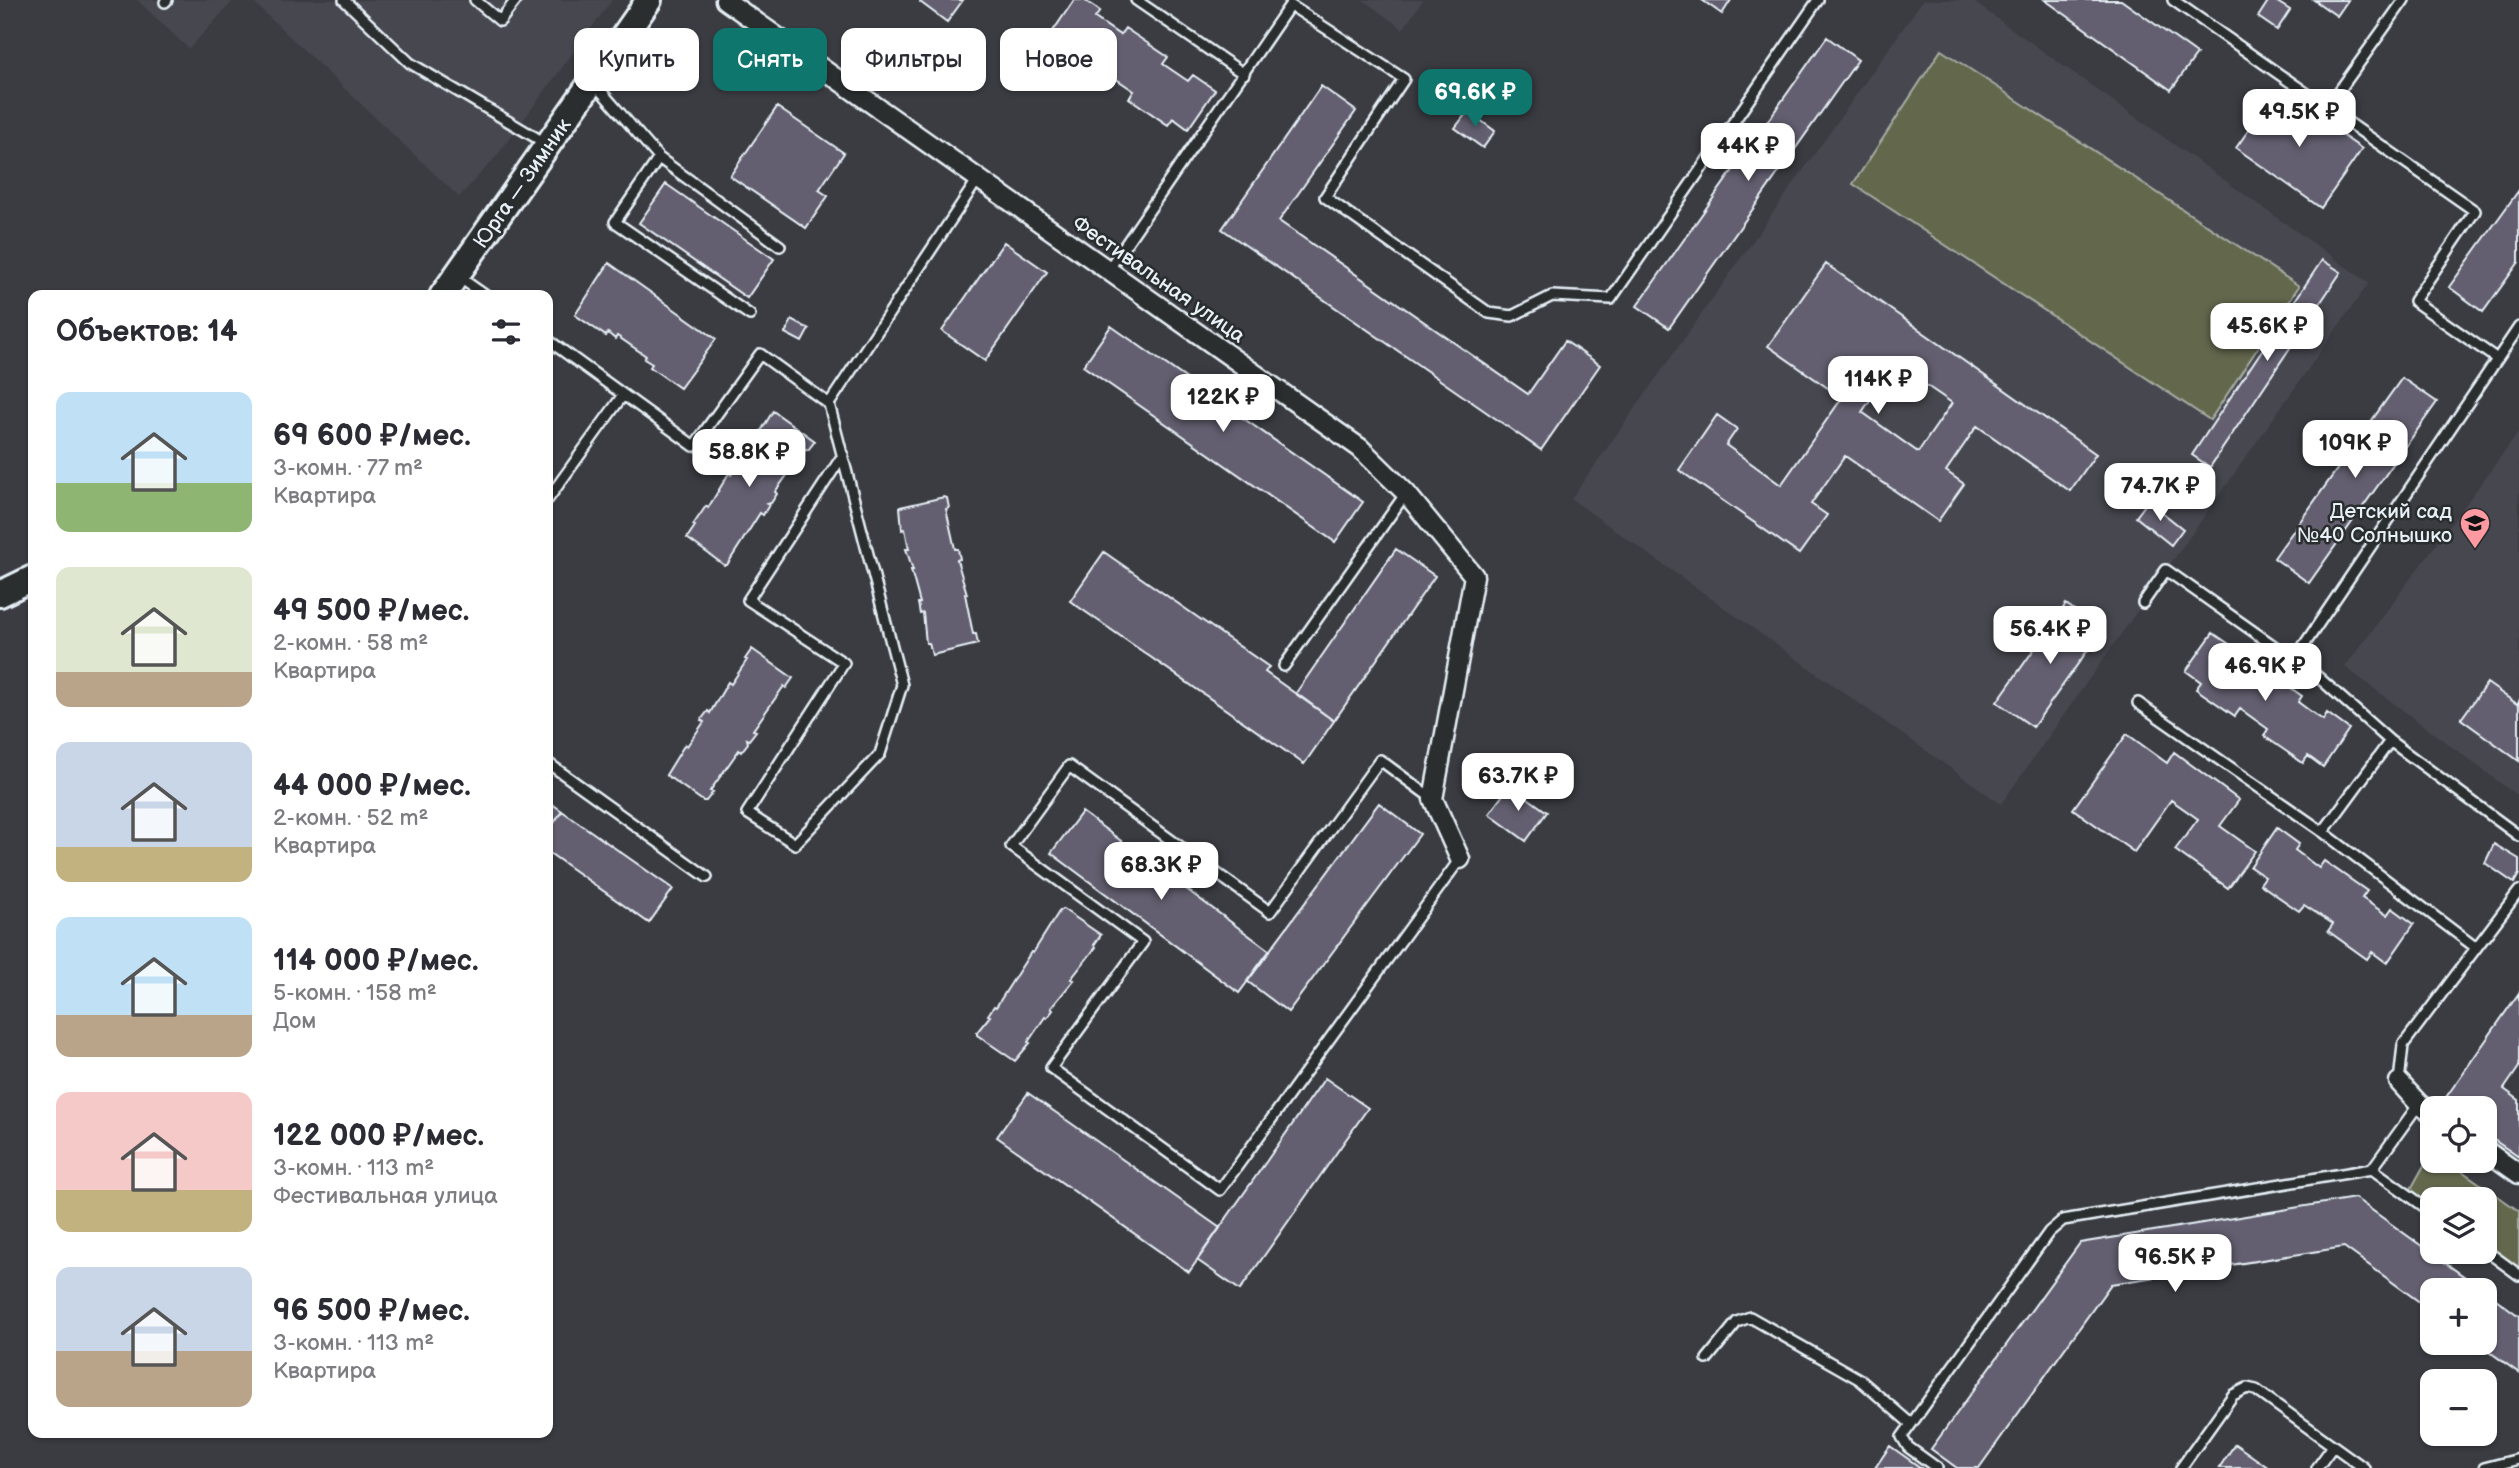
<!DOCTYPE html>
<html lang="ru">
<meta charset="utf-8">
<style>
body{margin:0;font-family:"Balsamiq Sans",sans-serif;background:#f2f2f3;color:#2b2b33;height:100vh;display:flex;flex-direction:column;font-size:26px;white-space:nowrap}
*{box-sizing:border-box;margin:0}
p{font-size:23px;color:#7c7c81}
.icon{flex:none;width:38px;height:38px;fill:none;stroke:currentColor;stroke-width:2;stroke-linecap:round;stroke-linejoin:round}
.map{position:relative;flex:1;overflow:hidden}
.drawer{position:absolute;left:28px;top:290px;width:525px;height:1148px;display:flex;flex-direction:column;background:#fff;border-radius:14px;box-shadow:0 2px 5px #0004}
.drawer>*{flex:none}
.top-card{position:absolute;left:574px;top:28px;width:665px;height:63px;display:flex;gap:14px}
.buttons{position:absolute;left:2420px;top:1096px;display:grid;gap:14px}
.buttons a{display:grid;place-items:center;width:77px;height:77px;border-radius:14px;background:#fff;box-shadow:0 2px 5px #0004;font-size:35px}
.price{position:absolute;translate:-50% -60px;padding:0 16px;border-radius:14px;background:#fff;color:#222;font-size:23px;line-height:46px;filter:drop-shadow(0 2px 4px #0008)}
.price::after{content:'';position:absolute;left:50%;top:42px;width:21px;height:16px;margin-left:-10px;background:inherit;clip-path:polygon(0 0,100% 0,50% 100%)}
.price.active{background:#0f766e;color:#fff}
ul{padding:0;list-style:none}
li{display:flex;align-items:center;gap:21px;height:175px;padding:0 28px}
li span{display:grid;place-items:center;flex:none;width:196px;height:140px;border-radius:14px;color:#555}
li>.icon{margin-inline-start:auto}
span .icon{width:84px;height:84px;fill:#fffc;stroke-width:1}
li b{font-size:30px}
h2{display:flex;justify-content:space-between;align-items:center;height:84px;padding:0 28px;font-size:30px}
.tag{padding:0 24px;border-radius:14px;background:#fff;box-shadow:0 2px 5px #0004;font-size:24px;line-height:63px}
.tag.active{background:#0f766e;color:#fff}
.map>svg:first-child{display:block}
.built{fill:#474650}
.green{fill:#63684e;stroke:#a6aca3;stroke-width:2}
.building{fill:#645e6f;stroke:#e8f1f8;stroke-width:2;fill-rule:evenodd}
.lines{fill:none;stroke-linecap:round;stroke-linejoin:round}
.lane-casing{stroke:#e8f1f8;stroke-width:14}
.street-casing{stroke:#e8f1f8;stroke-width:23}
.secondary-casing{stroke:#e8f1f8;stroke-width:30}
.lane{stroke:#2a2d2e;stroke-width:9}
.street{stroke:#2a2d2e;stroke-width:18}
.secondary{stroke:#2a2d2e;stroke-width:24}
.labels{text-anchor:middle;stroke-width:5;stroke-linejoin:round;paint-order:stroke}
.street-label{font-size:21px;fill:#e8f1f8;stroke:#2a2d2e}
.poi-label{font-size:21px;fill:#e8f1f8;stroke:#2a2d2e;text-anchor:end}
</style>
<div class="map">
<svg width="2519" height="1468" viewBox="0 0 2519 1468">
<rect width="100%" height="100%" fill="#3b3c42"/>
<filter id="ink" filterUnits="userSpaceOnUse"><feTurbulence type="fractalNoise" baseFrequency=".0143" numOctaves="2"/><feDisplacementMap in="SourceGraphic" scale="14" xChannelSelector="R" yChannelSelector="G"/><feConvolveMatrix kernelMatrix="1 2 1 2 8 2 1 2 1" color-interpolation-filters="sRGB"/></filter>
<g filter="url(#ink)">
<path class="built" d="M137,0H234L189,49Z
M251,0H612L496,157L459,197Z
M1363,0H1423L1403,29Z
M1923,0H1971L2369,283L2001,804L1571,499Z
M2519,432V797L2345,667Z"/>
<path class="green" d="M1941,50L2299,286L2210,420L1853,184Z
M2432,1151V1160H2446L2519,1211V1271L2485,1248V1199H2432V1213L2407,1196Z"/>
<path class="building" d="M921,0H963L947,22L920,2Z
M1074,0H1084L1100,11L1095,18L1120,35L1125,28L1168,57L1163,64L1188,81L1193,75L1215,90L1188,129L1173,118L1168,125L1129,98L1134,91L1106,72L1101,78L1061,51L1066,45L1051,34Z
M1702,0H1731L1722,14Z
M2045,0H2121L2197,54L2171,90Z
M2269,0H2274L2290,10L2277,30L2258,17Z
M2314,0H2348L2337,16Z
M1827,37L1858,60L1669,328L1637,306Z
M1321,86L1356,111L1279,221L1528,394L1565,341L1600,365L1541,450L1222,229Z
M2277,90L2362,149L2321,208L2236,148Z
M777,107L844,153L819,190L828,196L806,228L730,176Z
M1468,111L1495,131L1483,148L1455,128Z
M666,184L774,259L747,298L639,223Z
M2519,190V262L2483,312L2449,287Z
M1004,242L1047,272L985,361L942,331Z
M2322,260L2341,272L2210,467L2192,455Z
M609,263L716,339L680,388L650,367L652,364L644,359L646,356L617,336L615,339L608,333L606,336L575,315Z
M1826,264L2096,454L2070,491L1977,426L1946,471L1964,484L1938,521L1845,456L1811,504L1827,515L1799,554L1679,470L1717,415L1737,429L1726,445L1781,485L1842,398L1768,346ZM1895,364L1952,403L1918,452L1862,412Z
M792,320L809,329L802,342L785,333Z
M1111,326L1363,502L1335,542L1083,366Z
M2402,378L2437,402L2309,583L2274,558Z
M773,411L815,441L808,450L806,449L775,492L777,494L771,503L767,504L769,505L763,515L760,513L727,565H724L687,538L695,526L693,525L706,506L708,508L729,473L731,475L739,464L737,463L749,444L752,446Z
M944,497L947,498L949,508L946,509L955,549H958L960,559L957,560L967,594H965L973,634H976L978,644L932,655L929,643H926L923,613L920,614L918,603H920L911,570H913L906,549H909L905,529L902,530L900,507Z
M2148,501L2183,529L2171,545L2136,517Z
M1396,549L1435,576L1334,721L1296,693Z
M1104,552L1269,667L1265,672L1334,721L1304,764L1070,601Z
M2066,604L2102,630L2033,727L1997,702Z
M2213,633L2235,648L2230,655L2255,673L2260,666L2302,696L2298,702L2310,711L2323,720L2327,713L2349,729L2323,767L2308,756L2303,763L2264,736L2268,729L2240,709L2235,716L2196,689L2201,682L2186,671Z
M752,649L793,678L786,688L784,686L753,730L756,731L749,740L747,739L748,743L741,752L739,750L710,791L713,792L706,801H703L666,775L685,744L687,746L704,722L701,720L708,711L710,713L728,682L731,684L747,660L745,659Z
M2487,683L2517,704L2519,701V761L2461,719Z
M2127,734L2167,763L2174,752L2239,800L2220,826L2255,851L2228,888L2175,850L2198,819L2171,800L2134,852L2073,809Z
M1510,785L1547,812L1526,841L1489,814Z
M548,801L562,811L548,832Z
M1379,803L1420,834L1288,1012L1247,981Z
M562,811L673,889L649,923L548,852V832Z
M1082,812L1270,951L1239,993L1051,853Z
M2277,828L2299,844L2295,850L2319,868L2324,861L2367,891L2362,898L2387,915L2392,908L2414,924L2387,963L2372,952L2367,959L2328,931L2333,924L2304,905L2299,911L2260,884L2265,877L2250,867Z
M2494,844L2519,859V874L2514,883L2485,863Z
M1063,909L1101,935L1094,945L1096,947L1071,979L1074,980L1051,1008L1053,1010L1047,1018L1045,1017L1028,1042L1030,1043L1015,1061L977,1035V1032L990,1016L988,1015L994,1006L996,1007L1031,952L1033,953L1060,910Z
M2519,993V1067L2504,1089L2519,1100V1157L2485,1134V1108H2448L2442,1103Z
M1325,1078L1368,1108L1240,1290L1197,1260Z
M1028,1093L1220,1228L1189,1272L997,1137Z
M2355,1198L2483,1290H2432V1311L2344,1247L2111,1284L1979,1468H1957L1931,1449L2080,1243Z
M2485,1291L2519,1316V1373L2476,1342H2485Z
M2235,1444L2269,1468H2219Z
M1890,1446L1921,1468H1875Z"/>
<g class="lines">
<g class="lane-casing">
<path id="lane" d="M344,0L410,63L545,143
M475,0L500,21L516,0
M1136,0L1244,74
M2173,0L2475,211L2414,301L2497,359
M165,2L167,0
M594,83L659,158L780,246
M2327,108L2404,0
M659,158L615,222L750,315
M1108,270L1290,5L1404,79L1325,197L1489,313L1512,316L1552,296L1611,299L1818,0
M459,277L486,296
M2519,327L2294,660L2317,676L2390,741L2519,836
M548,340L694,446L760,354L829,404
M843,455L748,600L844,663L747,813L795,844L880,754L902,685L829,404L978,179
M548,499L623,395
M2143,603L2166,570L2294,660
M1284,666L1406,493
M2138,703L2323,832L2390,741
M548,763L707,877
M1433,799L1380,760L1270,912L1069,766L1011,846L1143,942L1051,1068L1220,1190L1460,859
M2323,832L2475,947
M2399,1082L2403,1045L2519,891
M2372,1169L2419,1104
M2485,1250L2519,1275
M1707,1359L1737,1322L1750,1317L1859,1379L1911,1424
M1937,1468L1908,1447L1902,1437L2049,1232L2063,1220L2372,1169L2432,1212
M2181,1468L2233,1395L2247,1388L2256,1390L2364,1468
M2317,1468L2333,1446
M2484,1468L2519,1459"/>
</g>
<g class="street-casing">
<path id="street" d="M725,0L1360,448L1406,493L1474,576L1433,799L1460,859
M2399,1082L2419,1104L2432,1113
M2485,1150L2519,1174"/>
</g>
<g class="secondary-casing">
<path id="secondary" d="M442,296L649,0
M0,594L33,578"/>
</g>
<use href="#lane" class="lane"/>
<use href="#street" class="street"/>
<use href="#secondary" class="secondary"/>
</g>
</g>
<defs>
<g id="school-pin" transform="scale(1.575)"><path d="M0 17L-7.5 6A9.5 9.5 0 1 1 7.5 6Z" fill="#ff9aa2" stroke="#2a2d2e"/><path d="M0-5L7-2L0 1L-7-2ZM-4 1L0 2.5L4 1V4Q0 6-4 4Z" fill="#111"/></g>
</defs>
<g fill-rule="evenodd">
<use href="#school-pin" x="2475" y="523"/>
</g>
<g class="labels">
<g class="street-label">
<text transform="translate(522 183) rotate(-55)" y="7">Юрга — Зимник</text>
<text transform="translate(1159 279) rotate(35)" y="7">Фестивальная улица</text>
</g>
<g class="poi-label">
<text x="2452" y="518">Детский сад<tspan x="2452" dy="24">№40 Солнышко</tspan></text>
</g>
</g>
</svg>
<div class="buttons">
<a><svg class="icon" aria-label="locate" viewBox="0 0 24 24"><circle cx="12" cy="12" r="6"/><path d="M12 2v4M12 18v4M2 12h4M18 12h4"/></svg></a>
<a><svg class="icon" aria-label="layers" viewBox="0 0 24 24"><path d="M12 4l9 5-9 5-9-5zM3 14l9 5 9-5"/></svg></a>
<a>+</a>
<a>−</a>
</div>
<b class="price active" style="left:1475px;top:129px">69.6K ₽</b>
<b class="price" style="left:2299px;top:149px">49.5K ₽</b>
<b class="price" style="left:1748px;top:183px">44K ₽</b>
<b class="price" style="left:2267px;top:363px">45.6K ₽</b>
<b class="price" style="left:1878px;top:416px">114K ₽</b>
<b class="price" style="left:1223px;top:434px">122K ₽</b>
<b class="price" style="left:2355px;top:480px">109K ₽</b>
<b class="price" style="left:749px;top:489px">58.8K ₽</b>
<b class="price" style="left:2160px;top:523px">74.7K ₽</b>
<b class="price" style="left:2050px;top:666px">56.4K ₽</b>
<b class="price" style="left:2265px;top:703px">46.9K ₽</b>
<b class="price" style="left:1518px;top:813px">63.7K ₽</b>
<b class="price" style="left:1161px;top:902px">68.3K ₽</b>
<b class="price" style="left:2175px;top:1294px">96.5K ₽</b>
<div class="top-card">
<a class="tag">Купить</a>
<a class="tag active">Снять</a>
<a class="tag">Фильтры</a>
<a class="tag">Новое</a>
</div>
<section class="drawer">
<h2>Объектов: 14<svg class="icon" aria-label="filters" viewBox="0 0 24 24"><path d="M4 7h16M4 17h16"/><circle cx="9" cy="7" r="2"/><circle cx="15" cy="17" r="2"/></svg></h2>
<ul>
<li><span style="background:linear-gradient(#bfe0f5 65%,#8fb573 0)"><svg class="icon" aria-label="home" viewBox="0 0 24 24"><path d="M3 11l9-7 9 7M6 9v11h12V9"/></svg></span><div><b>69 600 ₽/мес.</b><p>3-комн. · 77 m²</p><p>Квартира</p></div></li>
<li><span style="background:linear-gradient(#dfe7d0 75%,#b9a48a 0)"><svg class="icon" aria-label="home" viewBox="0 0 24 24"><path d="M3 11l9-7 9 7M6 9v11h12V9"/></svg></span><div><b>49 500 ₽/мес.</b><p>2-комн. · 58 m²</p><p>Квартира</p></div></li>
<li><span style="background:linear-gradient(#c9d6e8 75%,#c2b280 0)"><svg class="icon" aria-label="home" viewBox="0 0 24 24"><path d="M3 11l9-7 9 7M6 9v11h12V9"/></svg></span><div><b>44 000 ₽/мес.</b><p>2-комн. · 52 m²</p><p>Квартира</p></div></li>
<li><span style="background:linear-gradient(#bfe0f5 70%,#b9a48a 0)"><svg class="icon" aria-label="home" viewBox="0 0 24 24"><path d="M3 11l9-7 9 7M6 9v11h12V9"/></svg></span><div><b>114 000 ₽/мес.</b><p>5-комн. · 158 m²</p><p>Дом</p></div></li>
<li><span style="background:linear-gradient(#f6c9c9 70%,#c2b280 0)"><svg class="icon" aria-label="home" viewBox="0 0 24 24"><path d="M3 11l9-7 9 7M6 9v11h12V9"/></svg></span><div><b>122 000 ₽/мес.</b><p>3-комн. · 113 m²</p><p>Фестивальная улица</p></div></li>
<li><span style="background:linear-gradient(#c9d6e8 60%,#b9a48a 0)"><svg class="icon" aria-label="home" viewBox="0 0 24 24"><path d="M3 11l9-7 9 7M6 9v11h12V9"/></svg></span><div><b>96 500 ₽/мес.</b><p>3-комн. · 113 m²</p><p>Квартира</p></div></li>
</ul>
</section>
</div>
